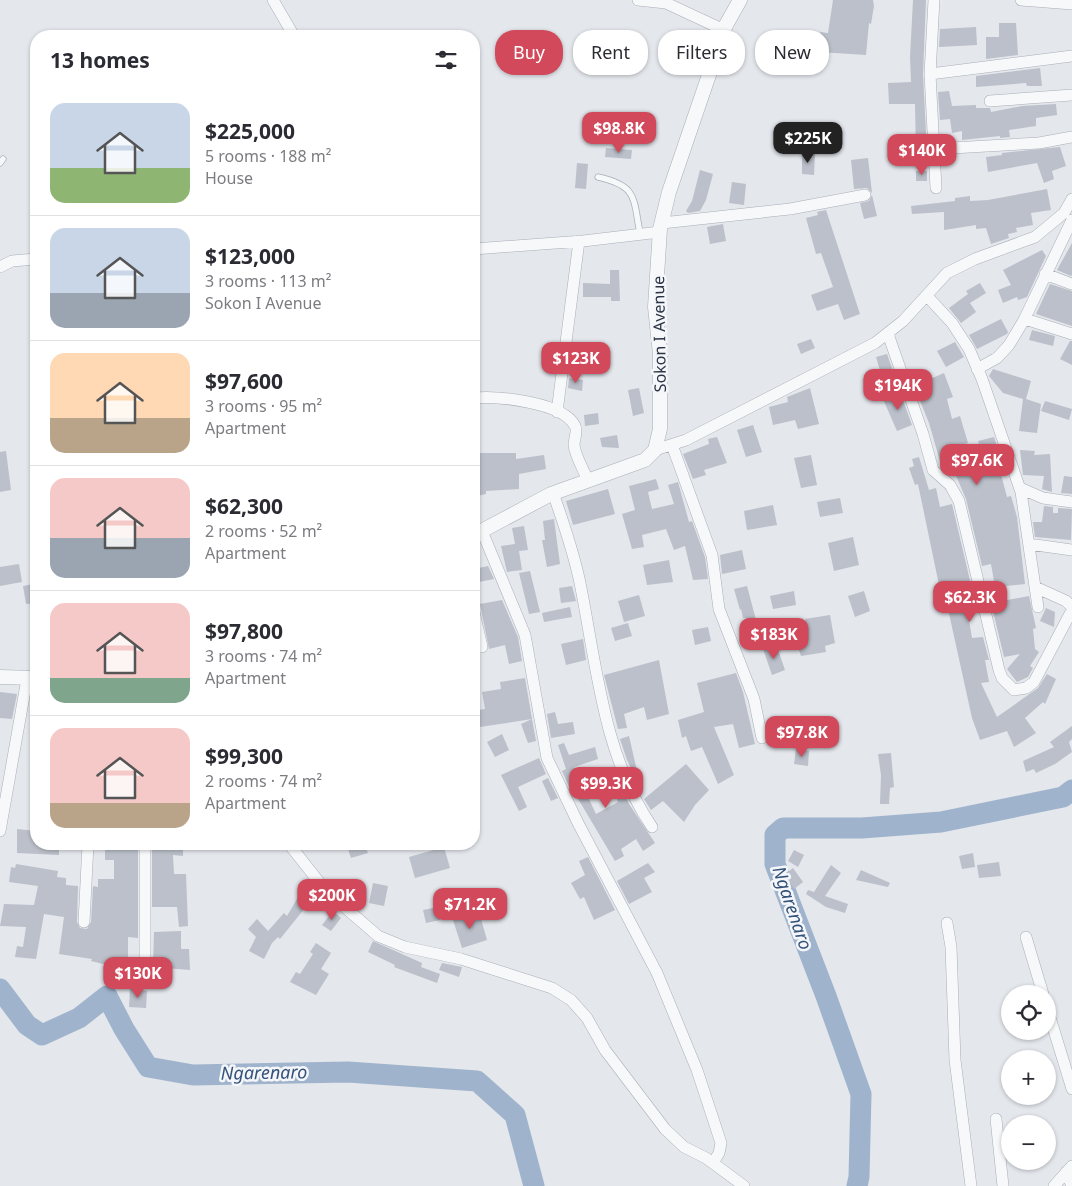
<!DOCTYPE html>
<meta charset="utf-8">
<style>
body{margin:0;font-family:"Noto Sans",sans-serif;background:#f7f7f7;color:#2b2b33;height:100vh;display:flex;flex-direction:column;font-size:19px;white-space:nowrap}
*{box-sizing:border-box;margin:0}
p{font-size:16px;color:#7c7c81}
.icon{flex:none;width:28px;height:28px;fill:none;stroke:currentColor;stroke-width:2;stroke-linecap:round;stroke-linejoin:round}
.map{position:relative;flex:1;overflow:hidden}
.drawer{position:absolute;left:30px;top:30px;width:450px;height:820px;display:flex;flex-direction:column;background:#fff;border-radius:20px;box-shadow:0 1px 4px #0004}
.drawer>*{flex:none}
.guide{position:absolute;left:495px;top:30px;width:475px;height:45px;display:flex;gap:10px}
.buttons{position:absolute;left:1001px;top:985px;display:grid;gap:10px}
.buttons a{display:grid;place-items:center;width:55px;height:55px;border-radius:50%;background:#fff;box-shadow:0 1px 4px #0004;font-size:25px}
.price{position:absolute;translate:-50% -42px;padding:0 11px;border-radius:10px;background:#d1495b;color:#fff;font-size:16px;line-height:32px;filter:drop-shadow(0 1px 2px #0008)}
.price::after{content:'';position:absolute;left:50%;top:30px;width:15px;height:11px;margin-left:-8px;background:inherit;clip-path:polygon(0 0,100% 0,50% 100%)}
.price.on{background:#222;color:#fff}
ul{padding:0;list-style:none}
li{display:flex;align-items:center;gap:15px;height:125px;padding:0 20px}
li+li{border-top:1px solid #e1e1e2}
li span{display:grid;place-items:center;flex:none;width:140px;height:100px;border-radius:15px;color:#555}
li>.icon{margin-inline-start:auto}
span .icon{width:60px;height:60px;fill:#fffc;stroke-width:1}
li b{font-size:21px}
h2{display:flex;justify-content:space-between;align-items:center;height:60px;padding:0 20px;font-size:21px}
.tag{padding:0 18px;border-radius:20px;background:#fff;box-shadow:0 1px 4px #0004;font-size:18px;line-height:45px}
.tag.on{background:#d1495b;color:#fff}
.map>svg:first-child{display:block}
.lines{fill:none;stroke-linecap:round;stroke-linejoin:round}
.river{stroke:#9fb4cc;stroke-width:21}
.building{fill:#bbc0ca}
.service-casing{stroke:#a9aeb7;stroke-width:7}
.minor-casing{stroke:#a9aeb7;stroke-width:12}
.tertiary-casing{stroke:#a9aeb7;stroke-width:15}
.service{stroke:#f7f8fa;stroke-width:5.5}
.minor{stroke:#f7f8fa;stroke-width:11}
.tertiary{stroke:#f7f8fa;stroke-width:14}
.labels{text-anchor:middle;stroke-width:5;stroke-linejoin:round;paint-order:stroke}
.street-label{font-size:16px;fill:#2b3445;stroke:#f4f6f9}
.water-label{font-size:18px;font-style:italic;fill:#34527a;stroke:#f4f6f9}
</style>
<div class="map">
<svg width="1072" height="1186" viewBox="0 0 1072 1186">
<rect width="100%" height="100%" fill="#e4e7ec"/>
<g class="lines">
<path class="river" d="M0,989L27,1025L42,1035L79,1018L107,996L124,1029L148,1067L193,1075L348,1072L477,1081L515,1115L534,1186
M857,1186L859,1177L861,1094L826,996L775,864V835L783,828H862L941,822L1063,797L1072,790"/>
</g>
<path class="building" d="M833,0H873L874,6L871,24L869,23L866,55L819,52L820,32L828,33Z
M913,0H926L923,74L927,152H916L915,104H889L888,83L911,82L910,57Z
M999,23H1016L1018,55L986,59V37H999Z
M976,27L977,45L939,47L940,29Z
M1040,68L1042,86H1027L1026,83L976,87V76Z
M949,91L952,106L976,105V108H990L991,112L1022,106L1056,104L1057,115L1036,118V126L1009,130L1010,137L1000,138V136L962,140V131L952,133L950,119L940,120L938,92Z
M1060,147L1066,166L1052,171L1054,179L1044,183L1037,163L988,172L986,157L1002,155V153Z
M606,148L632,150L631,159L605,157Z
M802,153L815,154L814,175L802,174Z
M868,158L872,193L867,188L854,189L851,160Z
M577,163L588,164L586,189L575,188Z
M700,170L713,174L706,200L700,211L688,213L686,211L692,201Z
M916,171H927V181H916Z
M732,182L746,184L744,205L729,203Z
M1047,189L1051,210L1031,213L1033,225L1016,228L1017,232L1008,234L1009,238L991,244L986,228L976,229V225L944,230V212L912,214L911,206L955,201V198L970,196V201L988,200Z
M872,195L877,216L864,219L860,203L869,201Z
M826,210L860,314L844,320L838,304L817,311L811,295L833,287L821,253L816,254L806,218L818,215L817,212Z
M723,224L726,241L710,244L707,227Z
M1072,243V275L1071,276L1057,270Z
M1042,250L1046,256L1027,297L1018,300L1017,297L1003,303L998,290L1011,285L1003,270Z
M610,270H619L620,301H611V297H583V283L610,284Z
M980,283L986,293L970,303L976,312L961,323L949,308L968,294L966,291Z
M1050,284L1072,291V326L1036,314Z
M1001,319L1008,332L1007,334L977,349L969,335Z
M1032,330L1055,336L1053,346L1029,340Z
M811,339L815,348L801,354L797,344Z
M1070,341H1072V365L1060,359Z
M955,342L964,357L946,367L937,351Z
M887,354L895,377L883,381L876,357Z
M993,369L1031,381L1026,399L1041,404L1037,433L1019,431L1023,399L1003,393L989,376Z
M944,373L953,397L947,399L952,419L960,416L968,443L957,446L960,466L983,458L978,441L994,437L1002,462L998,463L1007,497L1011,496L1017,517L1025,584L995,587L991,564L982,566L966,499L954,471L948,473L942,468L929,423L914,386Z
M569,378L583,380L582,391L568,388Z
M639,388L644,413L633,416L628,390Z
M810,388L819,424L798,429L795,420L773,425L769,407L788,402L787,397Z
M900,392L912,425L897,431L883,399Z
M1045,401L1072,409L1069,420L1041,411Z
M598,413L599,424L585,426L584,415Z
M753,425L762,452L746,457L737,430Z
M617,435L619,448L602,447L600,438Z
M717,437L727,463L704,470L706,475L693,479L683,454L709,444L708,439Z
M1020,450L1035,451L1034,455L1050,454L1052,492L1042,489L1044,476L1023,475Z
M6,451L11,490L0,492V452Z
M474,453H516V459L544,455L546,469L519,474V489L486,491V494L477,496L474,482Z
M811,455L817,485L801,488L794,458Z
M919,457L929,490L936,488L940,507L952,504L972,589L959,591L962,609L967,608L972,638L983,637L989,660H985L989,682L981,683L997,717L1038,688L1047,674L1056,679L1045,704L1043,702L1025,718L1036,733L1014,747L1007,731L980,740L972,718L948,609H944L918,484L915,485L909,468L914,466L912,459Z
M1064,476L1072,477V494L1061,493Z
M656,479L659,489L648,492L652,509L674,504L668,485L678,482L689,522L692,521L705,557L708,579L693,580L685,546L674,550L666,529L642,535L644,547L632,549L622,514L635,510L629,486Z
M608,489L615,514L573,525L566,501Z
M840,498L843,513L820,517L817,502Z
M773,505L777,525L747,530L744,511Z
M1044,506L1053,507V513H1058V508L1072,509L1071,540L1035,537L1033,522H1042Z
M554,519L560,564L547,567L542,540H545L543,521Z
M524,526L528,550L519,551L522,570L507,572L501,546L515,544L512,528Z
M853,537L859,565L834,571L828,543Z
M742,550L746,569L722,574L720,555Z
M669,560L673,582L647,585L643,565Z
M19,564L22,582L0,586V567Z
M488,566L494,579L474,583V569Z
M530,571L540,612L529,614L519,573Z
M34,584L36,603L26,604L23,586Z
M572,586L576,601L561,603L559,588Z
M747,586L759,631L751,633L746,618H743L741,609L740,610L734,589Z
M794,591L796,605L773,609L770,596Z
M864,591L870,611L855,617L848,596Z
M639,595L645,616L624,622L618,601Z
M1029,596L1036,628L1033,629L1035,649L1039,652L1030,666L1033,668L1028,677L1017,682L1007,669L1020,654L1004,657L991,603Z
M502,600L518,637L522,661L509,664L505,645L489,649L480,604Z
M570,607L572,617L544,622L542,613Z
M1046,608L1055,612L1054,627L1040,621Z
M830,615L835,643L825,646L826,652L801,656L793,632L807,627L805,619Z
M628,623L632,636L615,641L611,628Z
M708,627L711,641L695,645L692,630Z
M583,639L586,660L566,665L561,644Z
M776,644L785,670L772,675L763,649Z
M659,660L669,714L647,720L644,707L624,714L627,728L618,729L604,675Z
M736,673L743,692L755,744L739,748L733,724L714,727L734,775L718,784L702,747L691,751L686,736L682,738L678,720L704,712L697,683Z
M525,678L532,719L480,727L477,710L485,709L482,692L501,689L500,682Z
M0,692L17,694L12,719L0,718Z
M555,712L558,724L573,722L575,734L551,738L547,714Z
M532,719L536,741L528,743L521,724Z
M1072,726V739L1069,742L1072,752L1055,764L1036,773L1034,769L1026,772L1023,761L1054,747L1050,742Z
M502,734L509,750L495,757L487,742Z
M629,736L638,775L635,776L627,760L620,739Z
M564,743L569,755L595,747L598,759L574,767L596,814L618,802L611,782L618,780L629,804L655,843L643,851L636,839L621,849L624,856L615,861L574,792L571,791L562,771L566,769L558,745Z
M796,749L809,751L808,766L794,764Z
M891,753L894,787L890,788L889,804H880L881,775L878,754Z
M539,758L546,774L518,787L527,807L519,811L501,775Z
M686,764L709,790L695,805L684,822L663,801L651,810L644,799Z
M548,778L558,798L551,801L542,781Z
M17,829L36,831L35,844H59V855L17,853Z
M110,844H138V938L128,937V966L138,968L140,972L138,984L119,980L121,970L107,968V965L91,961L92,959L59,954L64,917L44,914L36,959L15,957L17,946L23,947L26,927L0,926L4,904L34,905L38,886L9,882L11,867L15,868L16,864L58,871L57,877L66,878V885L78,886L77,922L80,928L87,929L91,922L93,886L98,887V879H114V860H105V850H110Z
M152,844H183V856L173,855L174,874H186L188,926L179,927L177,907H152Z
M355,844H365L368,853L351,858L347,846Z
M444,847L450,868L415,878L409,857Z
M794,850L804,855L798,867L788,861Z
M973,853L975,867L962,869L959,856Z
M588,857L615,910L594,920L584,897L580,899L571,883L585,875L579,861Z
M999,862L1001,876L979,878L977,865Z
M648,863L655,872L644,878L652,892L629,904L617,881Z
M831,865L841,873L825,896L848,904L845,913L826,907L806,894L808,890L814,892Z
M793,868L803,882L794,889L784,875Z
M861,870L890,883L888,887L856,880Z
M306,879L315,889L307,902L309,903L280,939L278,937L272,943L264,959L249,951L256,937L248,929L257,919L268,931L284,913L287,916L300,894L297,893Z
M373,883L388,886L384,906L369,903Z
M438,907L440,920L426,923L423,910Z
M333,911L341,918L331,931L322,925Z
M479,912L487,940L462,948L453,920Z
M181,931V949H189L190,970L153,967L154,932Z
M373,941L422,963L421,967L440,974L437,983L394,967L395,965L368,952Z
M316,943L331,953L321,969L329,974L316,995L290,982L296,972L300,974L313,954L310,952Z
M442,963L462,967L459,977L439,970Z
M130,989L147,991L146,1008L129,1007Z"/>
<g class="lines">
<g class="service-casing">
<path id="service" d="M0,163L3,159
M598,177C638,186 633,198 640,233"/>
</g>
<g class="minor-casing">
<path id="minor" d="M273,0L294,36
M638,0L666,3L724,30
M934,0L930,74L936,188
M1021,0L1072,4
M930,74L1072,56
M990,101L1072,95
M934,149L1039,143L1072,137
M662,223L790,209L865,195
M474,249L583,241L660,232
M0,267L12,261L36,259
M1045,274L1072,284
M927,296L952,323L969,349L982,379L1021,492L1038,607
M1025,319L1072,334
M888,334L923,434L933,470L950,485L959,501L999,670L1002,678L1014,690L1026,688L1034,682L1072,610V607L1066,601L1035,587
M977,369L997,358L1009,345L1024,320L1072,220
M474,398C498,396 563,402 575,426C578,431 574,439 574,445C575,456 584,470 588,481
M557,412L579,241
M672,445L712,555L719,609L754,699L762,738
M655,450L686,440L875,343L903,321L947,273L975,259L1035,237L1064,213L1072,199
M1020,488L1043,498L1072,502
M553,493C564,524 575,556 581,588C597,669 604,757 652,827
M482,531L525,635L547,758L578,823L657,973L697,1070L721,1143L719,1153L713,1163
M1029,544L1072,550
M474,612L482,647
M0,831L27,679
M289,844L326,891L378,936L405,947L461,959L552,988L571,1000L587,1018L605,1050L665,1129L684,1147L706,1158L744,1186
M84,922L88,844
M947,923L951,947L955,1060L971,1186
M1026,937L1043,994
M145,967V844
M1048,1011L1072,1089
M996,1119L1003,1186
M1066,1172L1072,1186
M1054,1186L1072,1166"/>
</g>
<g class="tertiary-casing">
<path id="tertiary" d="M474,535L551,494L645,460L655,450L660,429V354L655,307L660,229L669,192L726,25L740,0
M0,677L36,678"/>
</g>
<use href="#service" class="service"/>
<use href="#minor" class="minor"/>
<use href="#tertiary" class="tertiary"/>
</g>
<g class="labels">
<g class="street-label">
<text transform="translate(659 334) rotate(-91)" y="6">Sokon I Avenue</text>
</g>
<g class="water-label">
<text transform="translate(792 908) rotate(71)" y="6">Ngarenaro</text>
<text transform="translate(264 1073) rotate(-1)" y="6">Ngarenaro</text>
</g>
</g>
</svg>
<div class="buttons">
<a><svg class="icon" aria-label="locate" viewBox="0 0 24 24"><circle cx="12" cy="12" r="6"/><path d="M12 2v4M12 18v4M2 12h4M18 12h4"/></svg></a>
<a>+</a>
<a>−</a>
</div>
<b class="price" style="left:619px;top:154px">$98.8K</b>
<b class="price on" style="left:808px;top:164px">$225K</b>
<b class="price" style="left:922px;top:176px">$140K</b>
<b class="price" style="left:576px;top:384px">$123K</b>
<b class="price" style="left:898px;top:411px">$194K</b>
<b class="price" style="left:977px;top:486px">$97.6K</b>
<b class="price" style="left:970px;top:623px">$62.3K</b>
<b class="price" style="left:774px;top:660px">$183K</b>
<b class="price" style="left:802px;top:758px">$97.8K</b>
<b class="price" style="left:606px;top:809px">$99.3K</b>
<b class="price" style="left:332px;top:921px">$200K</b>
<b class="price" style="left:470px;top:930px">$71.2K</b>
<b class="price" style="left:138px;top:999px">$130K</b>
<div class="guide">
<a class="tag on">Buy</a>
<a class="tag">Rent</a>
<a class="tag">Filters</a>
<a class="tag">New</a>
</div>
<section class="drawer">
<h2>13 homes<svg class="icon" aria-label="filters" viewBox="0 0 24 24"><path d="M4 7h16M4 17h16"/><circle cx="9" cy="7" r="2"/><circle cx="15" cy="17" r="2"/></svg></h2>
<ul>
<li><span style="background:linear-gradient(#c9d6e8 65%,#8fb573 0)"><svg class="icon" aria-label="home" viewBox="0 0 24 24"><path d="M3 11l9-7 9 7M6 9v11h12V9"/></svg></span><div><b>$225,000</b><p>5 rooms · 188 m²</p><p>House</p></div></li>
<li><span style="background:linear-gradient(#c9d6e8 65%,#9aa5b1 0)"><svg class="icon" aria-label="home" viewBox="0 0 24 24"><path d="M3 11l9-7 9 7M6 9v11h12V9"/></svg></span><div><b>$123,000</b><p>3 rooms · 113 m²</p><p>Sokon I Avenue</p></div></li>
<li><span style="background:linear-gradient(#ffd9b3 65%,#b9a48a 0)"><svg class="icon" aria-label="home" viewBox="0 0 24 24"><path d="M3 11l9-7 9 7M6 9v11h12V9"/></svg></span><div><b>$97,600</b><p>3 rooms · 95 m²</p><p>Apartment</p></div></li>
<li><span style="background:linear-gradient(#f6c9c9 60%,#9aa5b1 0)"><svg class="icon" aria-label="home" viewBox="0 0 24 24"><path d="M3 11l9-7 9 7M6 9v11h12V9"/></svg></span><div><b>$62,300</b><p>2 rooms · 52 m²</p><p>Apartment</p></div></li>
<li><span style="background:linear-gradient(#f6c9c9 75%,#7fa58c 0)"><svg class="icon" aria-label="home" viewBox="0 0 24 24"><path d="M3 11l9-7 9 7M6 9v11h12V9"/></svg></span><div><b>$97,800</b><p>3 rooms · 74 m²</p><p>Apartment</p></div></li>
<li><span style="background:linear-gradient(#f6c9c9 75%,#b9a48a 0)"><svg class="icon" aria-label="home" viewBox="0 0 24 24"><path d="M3 11l9-7 9 7M6 9v11h12V9"/></svg></span><div><b>$99,300</b><p>2 rooms · 74 m²</p><p>Apartment</p></div></li>
</ul>
</section>
</div>
